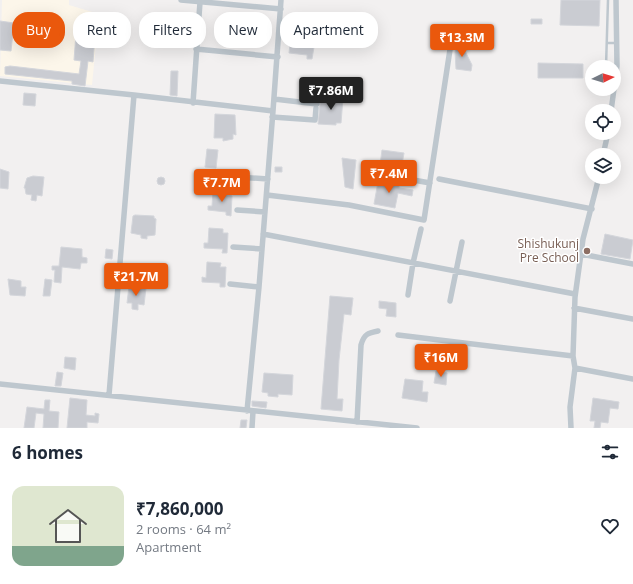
<!DOCTYPE html>
<meta charset="utf-8">
<style>
body{margin:0;font-family:"Open Sans",sans-serif;background:#f6f6f7;color:#1f2937;height:100vh;display:flex;flex-direction:column;font-size:15px;white-space:nowrap}
*{box-sizing:border-box;margin:0}
p{font-size:13px;color:#747a83}
.icon{flex:none;width:22px;height:22px;fill:none;stroke:currentColor;stroke-width:2;stroke-linecap:round;stroke-linejoin:round}
.map{position:relative;height:428px;overflow:hidden}
.details{display:flex;flex-direction:column;background:#fff;flex:1}
.details>*{flex:none}
.guide{position:absolute;left:12px;top:12px;width:400px;height:36px;display:flex;gap:8px}
.needle{width:26px;rotate:85deg}
.buttons{position:absolute;left:585px;top:60px;display:grid;gap:8px}
.buttons a{display:grid;place-items:center;width:36px;height:36px;border-radius:50%;background:#fff;box-shadow:0 4px 16px #0002;font-size:20px}
.price{position:absolute;translate:-50% -34px;padding:0 9px;border-radius:4px;background:#ea580c;color:#fff;font-size:13px;line-height:26px;filter:drop-shadow(0 1px 2px #0008)}
.price::after{content:'';position:absolute;left:50%;top:24px;width:12px;height:9px;margin-left:-6px;background:inherit;clip-path:polygon(0 0,100% 0,50% 100%)}
.price.on{background:#222;color:#fff}
ul{padding:0;list-style:none}
li{display:flex;align-items:center;gap:12px;height:100px;padding:0 12px}
li+li{border-top:1px solid #e0e1e3}
li span{display:grid;place-items:center;flex:none;width:112px;height:80px;border-radius:12px;color:#555}
li>.icon{margin-inline-start:auto}
span .icon{width:48px;height:48px;fill:#fffc;stroke-width:1}
li b{font-size:17px}
h2{display:flex;justify-content:space-between;align-items:center;height:48px;padding:0 12px;font-size:17px}
.tag{padding:0 14px;border-radius:16px;background:#fff;box-shadow:0 4px 16px #0002;font-size:14px;line-height:36px}
.tag.on{background:#ea580c;color:#fff}
.map>svg:first-child{display:block}
.commercial{fill:#fcf6ea}
.building{fill:#caccd2;stroke:#d4d6db}
.lines{fill:none;stroke-linecap:round;stroke-linejoin:round}
.service{stroke:#bec7ce;stroke-width:2.5}
.minor{stroke:#bec7ce;stroke-width:5.5}
.education-dot{fill:#8d6e63;stroke:#fff;stroke-width:1.5}
.labels{text-anchor:middle;stroke-width:3;stroke-linejoin:round;paint-order:stroke}
.education-label{font-size:12px;fill:#785e54;stroke:#fff;text-anchor:end}
</style>
<div class="map">
<svg width="633" height="428" viewBox="0 0 633 428">
<rect width="100%" height="100%" fill="#f2f0f0"/>
<path class="commercial" d="M2,0H69V5L99,14L92,85L0,76Z"/>
<path class="building" d="M561,0H600L599,26L560,25Z
M531,19H542V24H531Z
M0,21L14,23L11,51L0,50Z
M77,21L96,23L93,62L88,61L85,86L72,84V81L5,74V67L10,66L79,74L81,61L74,60Z
M174,23V32H169L168,24Z
M262,39V46H257V40Z
M460,41L465,42L464,49L472,65L471,71L456,69L455,52Z
M290,44L314,47L312,59H307V55L289,53Z
M538,63L583,64V78H538Z
M171,71H178L177,96L170,95Z
M24,93L36,94L35,106L23,105Z
M321,96L343,98L341,123H336V125L318,124Z
M215,114L235,115L236,135L233,134V139L223,141V138H214Z
M207,149L218,150L216,168L205,167Z
M382,150L404,153L400,176L379,172Z
M342,158L356,160L353,189L345,187Z
M275,167H282V172H275Z
M0,169L9,172L8,189L0,188Z
M33,176L44,177L42,196L37,195L36,201L31,200L32,195L26,194L25,188H24L27,178Z
M157 181a4 4 0 1 1 8 0a4 4 0 1 1-8 0Z
M378,182L399,185V188L413,190L412,196L398,193L395,208L374,204Z
M213,191L227,192L226,195L232,196L231,216L226,215V212L208,210V206H212Z
M135,215L154,216V218L156,219L155,235L147,236V239L141,238V235L131,233L133,216Z
M209,228L223,229V233H228L227,253H222L223,249L204,248V243H208Z
M605,234L633,240L630,259L601,254Z
M61,247L82,249V257L87,258V263H81L80,269L62,267L61,283L54,282L55,270H52V266H59Z
M106,249L113,250L112,259L105,258Z
M207,262L221,263L220,267H226L225,287H220V283L202,282V277L206,278Z
M8,279L21,281V287H26L25,296L10,295Z
M45,279L52,280L50,296H43Z
M129,286L146,288L144,305L138,304V310L132,309V303H127Z
M330,296L353,298L351,315L344,314L339,360L337,399H343L342,411L321,409Z
M379,301L396,303V317L386,316L387,309L379,308Z
M65,357L76,358L75,370L64,368Z
M436,371L447,373L446,385L434,383Z
M57,372L63,373L61,386H55Z
M264,373L293,375L292,395L278,394V397L268,396V393L262,392Z
M405,379L423,381L422,392H428L427,402L402,398Z
M70,398L87,400L86,415L95,416V413L99,414L98,423L87,422V428H67Z
M593,398L619,402L618,409L610,408L608,423L601,422L600,428H594L595,421H590Z
M45,400H50L49,411L59,412L58,428H43L44,414L36,413L34,428H24L27,407L44,409Z
M252,401L267,402L266,408L252,406Z
M241,420H247L246,428H240Z"/>
<g class="lines">
<path class="service" d="M607,43H616
M600,66H616
M606,67L608,0"/>
<path class="minor" d="M181,0L281,9
M196,49L278,57
M0,81L134,95
M614,89L617,66L616,0
M274,99L317,104
M193,103L200,2
M273,111L281,0
M611,111L614,89
M272,117L315,120L316,108
M603,155L608,133
M205,175L268,179
M408,179L430,183
M439,179L592,209
M267,195L349,205L424,220L451,43
M237,210L265,212
M263,234L575,294
M233,247L262,249
M581,254L633,264
M230,284L259,287
M408,295L413,263L421,229
M450,301L462,242
M574,308L633,319
M398,335L573,356
M575,368L633,379
M0,384L417,428
M109,395L134,95L273,111L259,287L247,411
M357,422L361,345C364,334 368,333 378,331
M252,428L253,411
M571,428L570,407L575,368L573,356L575,297L583,239L599,177"/>
</g>
<circle class="education-dot" cx="587" cy="251" r="4"/>
<g class="labels">
<g class="education-label">
<text x="579" y="248">Shishukunj<tspan x="579" dy="14">Pre School</tspan></text>
</g>
</g>
</svg>
<div class="buttons">
<a><svg class="needle" viewBox="-14 -14 28 28"><path d="M0-13l5 13h-10z" fill="#e53935"/><path d="M0 13l5-13h-10z" fill="#747a83"/></svg></a>
<a><svg class="icon" aria-label="locate" viewBox="0 0 24 24"><circle cx="12" cy="12" r="6"/><path d="M12 2v4M12 18v4M2 12h4M18 12h4"/></svg></a>
<a><svg class="icon" aria-label="layers" viewBox="0 0 24 24"><path d="M12 4l9 5-9 5-9-5zM3 14l9 5 9-5"/></svg></a>
</div>
<b class="price" style="left:462px;top:58px">₹13.3M</b>
<b class="price on" style="left:331px;top:111px">₹7.86M</b>
<b class="price" style="left:389px;top:194px">₹7.4M</b>
<b class="price" style="left:222px;top:203px">₹7.7M</b>
<b class="price" style="left:136px;top:297px">₹21.7M</b>
<b class="price" style="left:441px;top:378px">₹16M</b>
<div class="guide">
<a class="tag on">Buy</a>
<a class="tag">Rent</a>
<a class="tag">Filters</a>
<a class="tag">New</a>
<a class="tag">Apartment</a>
</div>
</div>
<section class="details">
<h2>6 homes<svg class="icon" aria-label="filters" viewBox="0 0 24 24"><path d="M4 7h16M4 17h16"/><circle cx="9" cy="7" r="2"/><circle cx="15" cy="17" r="2"/></svg></h2>
<ul>
<li><span style="background:linear-gradient(#dfe7d0 75%,#7fa58c 0)"><svg class="icon" aria-label="home" viewBox="0 0 24 24"><path d="M3 11l9-7 9 7M6 9v11h12V9"/></svg></span><div><b>₹7,860,000</b><p>2 rooms · 64 m²</p><p>Apartment</p></div><svg class="icon" aria-label="heart" viewBox="0 0 24 24"><path d="M12 20l-8-8c-3-5 5-10 8-4 3-6 11-1 8 4z"/></svg></li>
</ul>
</section>
